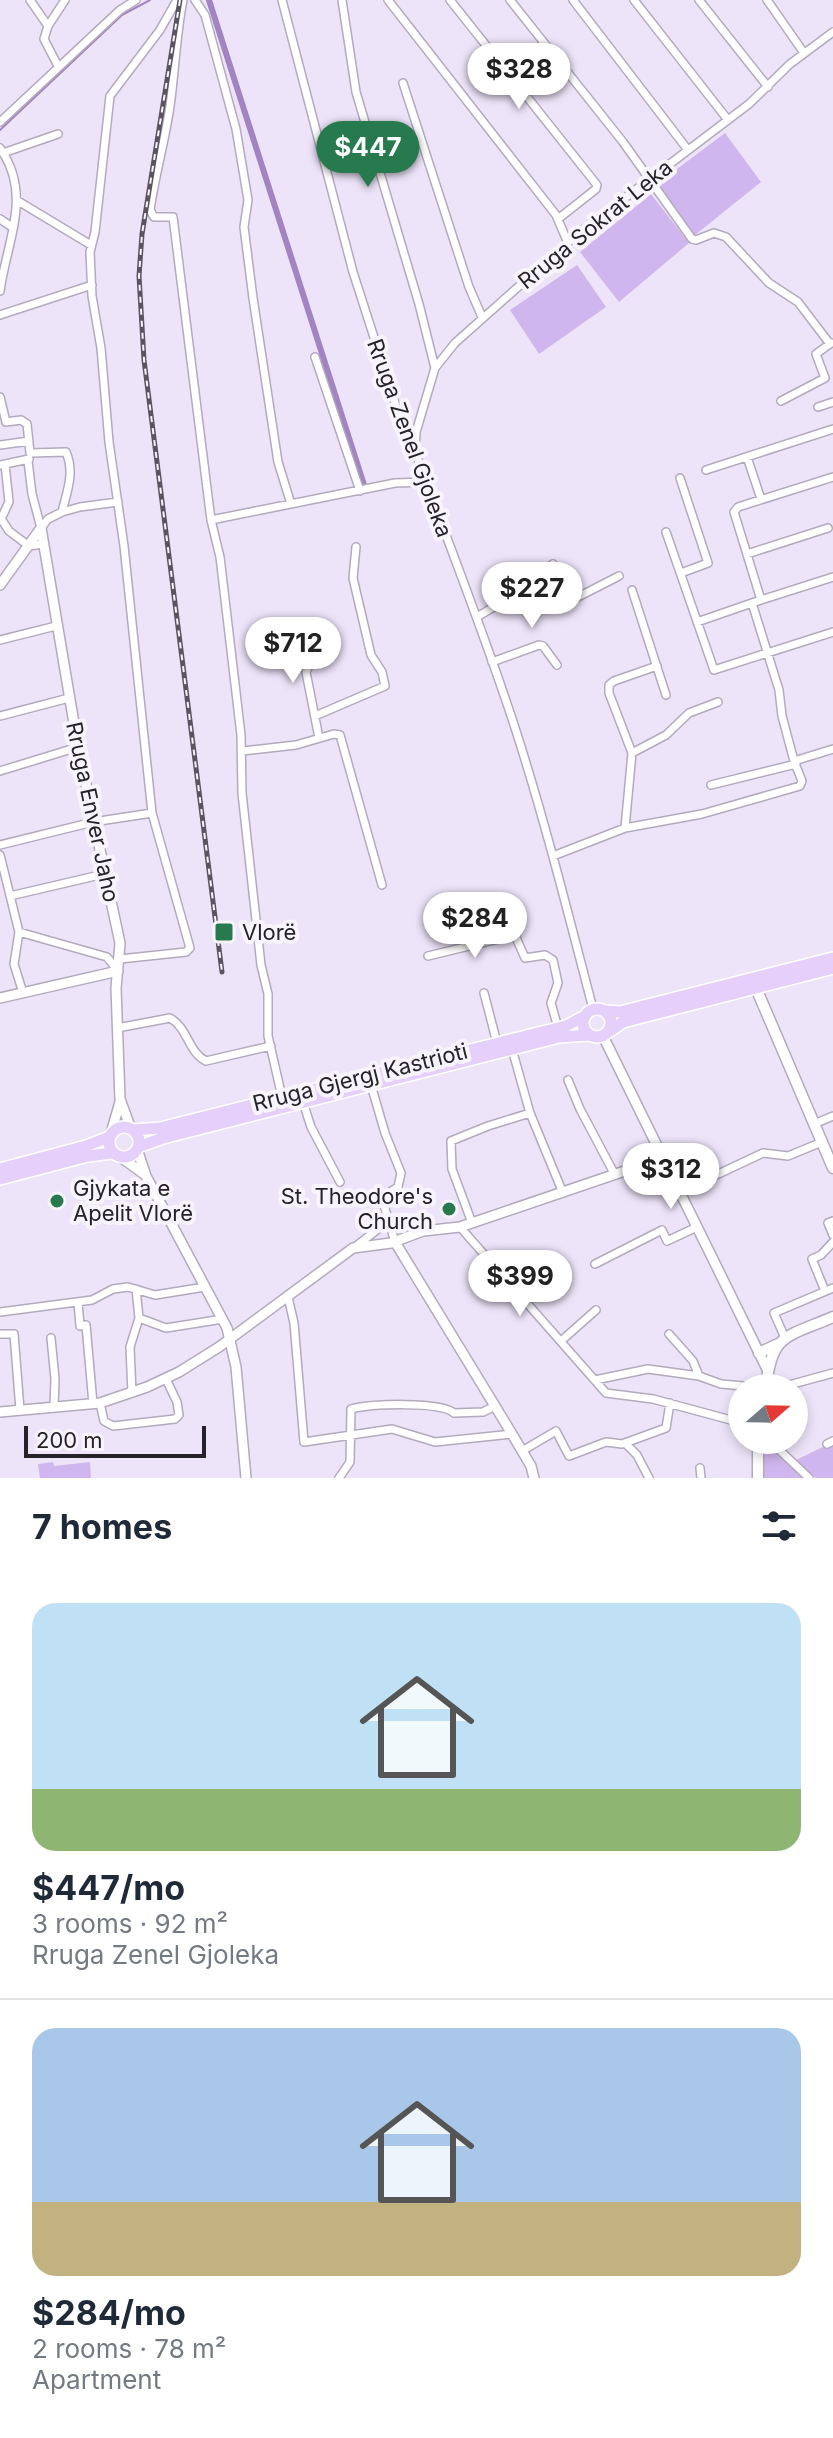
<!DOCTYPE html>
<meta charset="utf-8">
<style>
body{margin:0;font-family:Inter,sans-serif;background:#f2f2f3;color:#1f2937;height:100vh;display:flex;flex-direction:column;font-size:30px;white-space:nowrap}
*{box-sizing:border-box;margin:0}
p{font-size:26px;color:#747a83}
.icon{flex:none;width:44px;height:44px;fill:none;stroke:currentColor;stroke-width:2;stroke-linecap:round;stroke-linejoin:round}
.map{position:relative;height:1478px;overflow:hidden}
.details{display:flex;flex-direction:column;background:#fff;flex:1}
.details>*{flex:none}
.needle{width:52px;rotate:70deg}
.tools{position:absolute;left:728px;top:1374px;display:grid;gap:16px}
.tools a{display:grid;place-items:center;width:80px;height:80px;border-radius:50%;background:#fff;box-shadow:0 4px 12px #0003;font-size:40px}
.scale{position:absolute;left:24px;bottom:20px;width:182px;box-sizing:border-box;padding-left:8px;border:4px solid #26222a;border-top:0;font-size:22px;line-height:28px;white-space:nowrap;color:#26222a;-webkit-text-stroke:6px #f8f4fc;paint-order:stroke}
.price{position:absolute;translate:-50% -68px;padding:0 18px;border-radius:28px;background:#fff;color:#222;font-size:26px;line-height:52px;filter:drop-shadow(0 2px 4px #0008)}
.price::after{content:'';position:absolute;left:50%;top:48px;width:24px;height:18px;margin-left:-12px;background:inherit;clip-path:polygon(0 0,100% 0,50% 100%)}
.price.current{background:#267a4d;color:#fff}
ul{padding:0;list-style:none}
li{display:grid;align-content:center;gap:16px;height:424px;padding:0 32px}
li+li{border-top:2px solid #e0e1e3}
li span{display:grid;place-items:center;height:248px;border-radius:24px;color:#555}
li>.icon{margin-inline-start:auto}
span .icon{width:144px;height:144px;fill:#fffc;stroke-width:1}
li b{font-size:34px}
h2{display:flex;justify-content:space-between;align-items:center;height:96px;padding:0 32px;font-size:34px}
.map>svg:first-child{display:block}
.green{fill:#d0b6ee}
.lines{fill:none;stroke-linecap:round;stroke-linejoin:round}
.stream{stroke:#a184c1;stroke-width:2}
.canal{stroke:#a184c1;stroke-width:6}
.minor-casing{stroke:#b3aabd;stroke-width:10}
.tertiary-casing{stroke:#b3aabd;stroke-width:12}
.secondary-casing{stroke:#b3aabd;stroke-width:13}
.primary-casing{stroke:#fff;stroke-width:14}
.minor{stroke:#fff;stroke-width:7}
.tertiary{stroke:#fff;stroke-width:9}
.secondary{stroke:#fff;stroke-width:10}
.primary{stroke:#e4d0fa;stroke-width:11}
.rail-casing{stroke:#5a5460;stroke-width:5}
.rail{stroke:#f8f4fc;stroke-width:2;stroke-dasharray:6;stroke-linecap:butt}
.poi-dot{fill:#267a4d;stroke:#f8f4fc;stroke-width:3}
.labels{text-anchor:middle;stroke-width:8;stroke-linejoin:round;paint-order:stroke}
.street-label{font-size:22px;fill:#26222a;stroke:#f8f4fc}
.poi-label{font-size:22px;fill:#26222a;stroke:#f8f4fc;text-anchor:start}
</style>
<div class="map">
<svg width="833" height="1478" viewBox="0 0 833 1478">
<rect width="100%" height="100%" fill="#ede4f9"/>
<path class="green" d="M725,133L761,182L695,235L657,184Z
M651,194L689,243L619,302L580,252Z
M577,265L606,307L539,354L510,310Z
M768,1440L771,1447L809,1478H762V1441Z
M833,1442V1478H816L794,1461Z
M53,1462L54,1466L90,1462L91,1478H40L38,1464Z"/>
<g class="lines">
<path class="stream" d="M0,130L122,15L150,0"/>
<path class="canal" d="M209,0L364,485"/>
<g class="minor-casing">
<path id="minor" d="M30,0L48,26
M183,0C176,35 175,71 170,106C165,141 155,175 150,210L154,217H173L211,520
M195,0L205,15L236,129L248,200L244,227L253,298L278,462L291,504
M282,0L353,272L405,434L416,454C450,548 487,640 517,734C546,825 569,917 593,1009
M342,0L356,92L419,304L435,368
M388,0L556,215L568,243
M450,0L597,185L596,189L558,219
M510,0L623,142L692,239L696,240L714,233L726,237L769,283L798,302L830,344
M573,0L688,150
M634,0L728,120
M699,0L768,87
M767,0L804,53
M58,66L44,39L48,26L65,0
M403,83L469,287L482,317
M0,122L120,10L136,0
M0,148C33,195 7,240 0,291
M3,153L58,134
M18,201L91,245
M0,219L12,227
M0,315L92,285
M315,357L360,491
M0,397L6,422L21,420L27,424L30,453L66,452C75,473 67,491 62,512L48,519L41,528
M781,401L825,378L816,354L831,343
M818,407L833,402
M0,445L29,441
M415,448L416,432L435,368L455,343L580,232L749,104L790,64L833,32
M747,457L761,499
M28,461L32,494L41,528
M0,465L29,459
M706,470L833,429
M833,477L738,507L734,512L761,600L833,577
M680,478L708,563L681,573
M62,512L80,507L118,502
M0,517L9,531L29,546L43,544
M1,519L9,502L5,464
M666,532L714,670L833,632
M747,554L828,528
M632,590L666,695
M761,600L752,603L779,690L782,716L794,761L833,749
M477,617L512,596L553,564L574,599L619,576
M697,622L752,603
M302,625L311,661L306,672L319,738
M0,640L56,626
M492,662L539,645L543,646L557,665
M0,716L69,698
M315,716L385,686L382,672L371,655L353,578L356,547
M242,751L296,745L334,734L340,735L382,885
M632,753L666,735L689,713L718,702
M0,771L78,747
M711,785L796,764
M625,828L632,753L609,693V685L614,681L657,666
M0,845L93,822L152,813
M0,855L19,932L14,964L23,993
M553,856L625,828L702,814L800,786L802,781L794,761
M10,896L104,874
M510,924L525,958L545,955L553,960L558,983L551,1003L558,1028
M19,932L107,957L118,971
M428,956L515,935
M120,959L186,952L190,948L152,813L124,546L109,442L101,348L92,296L90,252L95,232L110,96L160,30L177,0
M484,993L497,1043
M117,1028L170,1018C188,1028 188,1052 206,1061L271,1046
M512,1049L530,1113L563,1193
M568,1080L580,1109L615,1175
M371,1085L385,1133L401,1173L398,1187L387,1194L383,1202L395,1242
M282,1097L268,1036V994L261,965L242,793L241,735L220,557L211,520L395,483L426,482
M303,1102L311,1127L340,1182
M814,1124L833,1116
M680,1192L763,1153L788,1156L822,1142
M833,1221L828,1223L833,1235
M472,1223L452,1169L451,1141L488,1126L530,1113
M460,1227L606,1393L653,1399L742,1423
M355,1247L387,1222
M595,1264L662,1230L667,1241L697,1227
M825,1291L812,1259L821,1255L833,1242
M288,1297L294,1323L304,1442L392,1429L435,1442L512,1434
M78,1302L80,1326L86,1325L93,1404
M0,1312L92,1300L113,1289L128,1287L155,1295L205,1287
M139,1318L166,1328L223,1319
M0,1334H14L20,1410
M669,1334L693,1361L699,1376L721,1384L766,1388
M51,1338L55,1379L54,1407
M785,1338L774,1313L833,1288
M561,1341L596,1310
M595,1380L648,1369L699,1376
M778,1388L833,1373
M132,1393L130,1347L139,1318L136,1289
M100,1403L104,1421L113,1426L175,1419L179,1415L177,1402L166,1379
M769,1440L809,1478
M625,1443L637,1455L649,1478
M827,1444L833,1441
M522,1451L556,1431L569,1456L606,1442L622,1444L666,1428L670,1403
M700,1468L701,1478
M339,1478L350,1462L351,1409C371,1404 440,1401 454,1413L483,1412L495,1406"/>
</g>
<g class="tertiary-casing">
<path id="tertiary" d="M41,528L78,747L120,943L116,988L120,1099L131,1129
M0,585L41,528
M0,998L118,971
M603,1036L768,1371
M111,1133L120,1102
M137,1149L146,1176L227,1328L236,1367L246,1478
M122,1158L144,1174
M395,1242L512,1434L531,1466L534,1478
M0,1412L100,1403L147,1387L179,1372L219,1347L353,1248L391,1243L423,1231L460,1227L663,1158"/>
</g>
<g class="secondary-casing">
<path id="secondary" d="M756,988L833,1168
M759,1353L778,1344
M766,1388C771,1333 787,1337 833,1317
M758,1478V1440"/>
</g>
<g class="primary-casing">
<path id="primary" d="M583 1023a14 14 0 1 1 28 0a14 14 0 1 1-28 0Z
M606,1011L620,1012L833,958
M610,1031L623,1022L833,968
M109 1142a15 15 0 1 1 30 0a15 15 0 1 1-30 0Z
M133,1130L160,1128L566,1026L585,1016
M138,1147L163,1138L559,1037L589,1035
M0,1169L86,1146L109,1137
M0,1179L88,1156L112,1153"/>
</g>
<use href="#minor" class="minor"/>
<use href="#tertiary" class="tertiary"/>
<use href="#secondary" class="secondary"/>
<use href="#primary" class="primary"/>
<g class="rail-casing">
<path id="rail" d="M180,0L142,234L139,276L144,360L222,972"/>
</g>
<use href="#rail" class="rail"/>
</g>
<g class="poi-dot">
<rect x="214" y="922" width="20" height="20" rx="4"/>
<circle cx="57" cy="1201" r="8"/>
<circle cx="449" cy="1209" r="8"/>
</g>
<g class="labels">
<g class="street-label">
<text transform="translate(595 224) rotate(-39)" y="8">Rruga Sokrat Leka</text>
<text transform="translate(410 438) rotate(70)" y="8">Rruga Zenel Gjoleka</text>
<text transform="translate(93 812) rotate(78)" y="8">Rruga Enver Jaho</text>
<text transform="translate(360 1077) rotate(-14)" y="8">Rruga Gjergj Kastrioti</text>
</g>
<g class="poi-label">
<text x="242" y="940">Vlorë</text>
<text x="73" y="1196">Gjykata e<tspan x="73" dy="25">Apelit Vlorë</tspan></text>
<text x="433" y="1204" text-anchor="end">St. Theodore's<tspan x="433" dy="25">Church</tspan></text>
</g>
</g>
</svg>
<div class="tools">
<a><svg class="needle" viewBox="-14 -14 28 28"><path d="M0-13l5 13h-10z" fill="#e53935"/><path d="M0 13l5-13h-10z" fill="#747a83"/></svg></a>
</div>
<div class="scale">200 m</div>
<b class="price" style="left:519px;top:111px">$328</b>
<b class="price current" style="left:368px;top:189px">$447</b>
<b class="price" style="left:532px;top:630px">$227</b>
<b class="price" style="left:293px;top:685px">$712</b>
<b class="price" style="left:475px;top:960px">$284</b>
<b class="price" style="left:671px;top:1211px">$312</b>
<b class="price" style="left:520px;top:1318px">$399</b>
</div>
<section class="details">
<h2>7 homes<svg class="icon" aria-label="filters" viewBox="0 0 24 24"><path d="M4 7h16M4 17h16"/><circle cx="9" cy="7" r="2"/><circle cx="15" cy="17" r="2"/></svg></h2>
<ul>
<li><span style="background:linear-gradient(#bfe0f5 75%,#8fb573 0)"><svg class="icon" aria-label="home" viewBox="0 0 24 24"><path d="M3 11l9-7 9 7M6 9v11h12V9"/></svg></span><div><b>$447/mo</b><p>3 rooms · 92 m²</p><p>Rruga Zenel Gjoleka</p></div></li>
<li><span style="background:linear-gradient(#a9c7e8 70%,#c2b280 0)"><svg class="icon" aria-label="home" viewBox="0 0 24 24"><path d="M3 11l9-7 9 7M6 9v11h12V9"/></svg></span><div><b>$284/mo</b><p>2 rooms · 78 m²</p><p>Apartment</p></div></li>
</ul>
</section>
